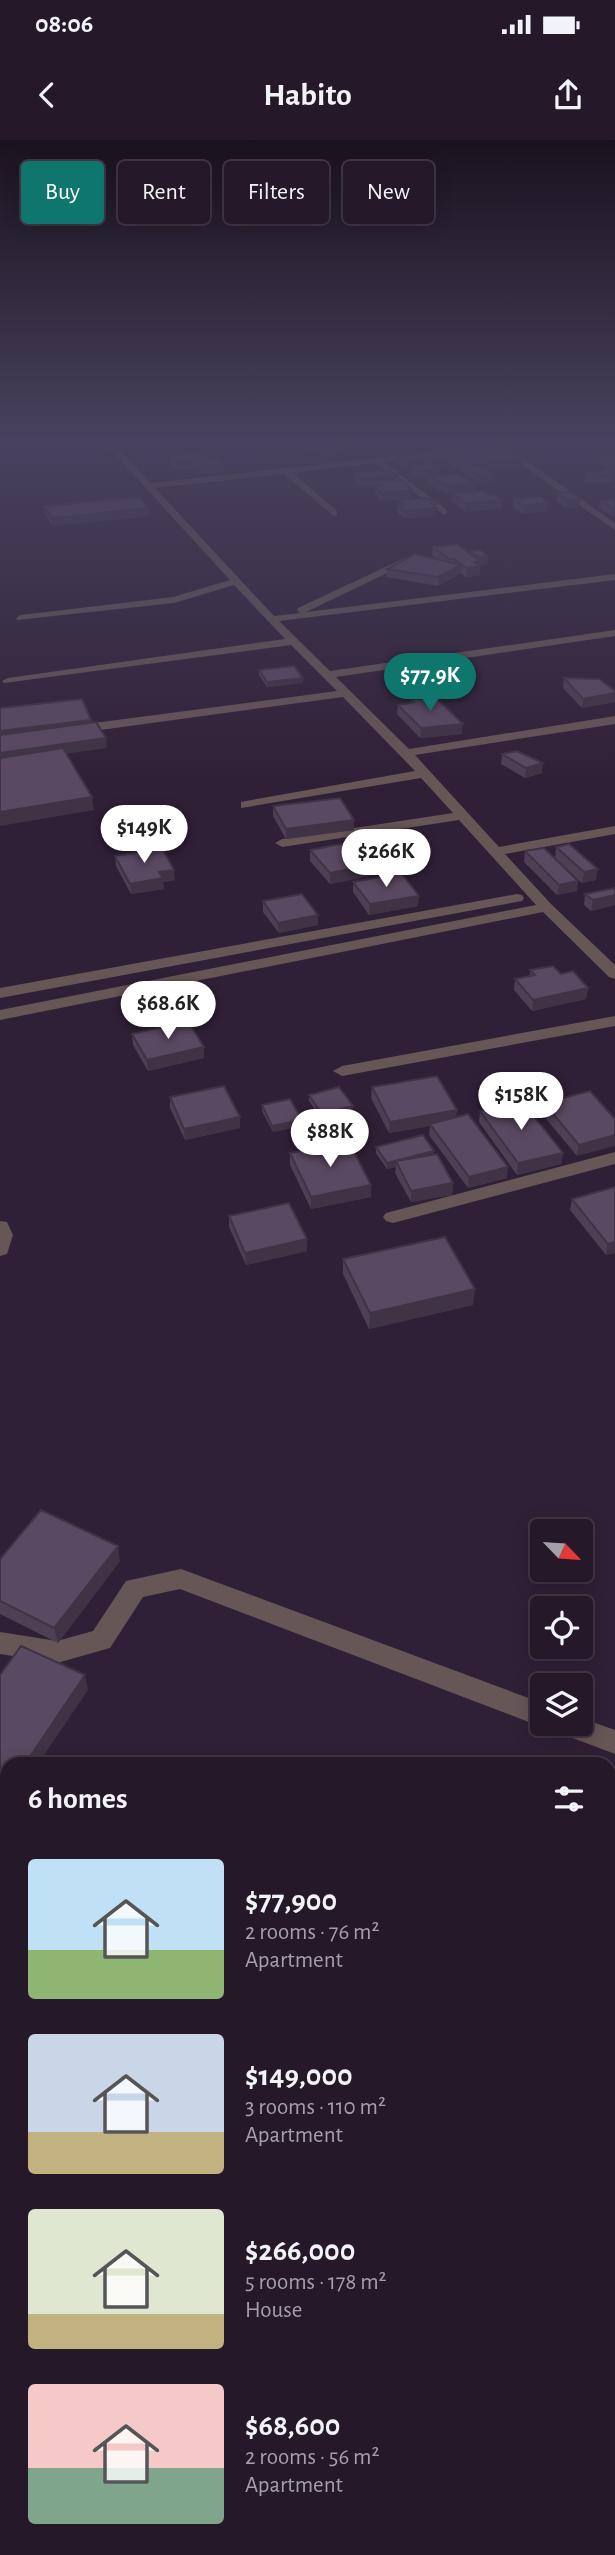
<!DOCTYPE html>
<meta charset="utf-8">
<style>
body{margin:0;font-family:"Alegreya Sans",sans-serif;background:#302535;color:#f1f3f6;height:100vh;display:flex;flex-direction:column;font-size:26px;white-space:nowrap}
*{box-sizing:border-box;margin:0}
p{font-size:23px;color:#a3a0a8}
.icon{flex:none;width:38px;height:38px;fill:none;stroke:currentColor;stroke-width:2;stroke-linecap:round;stroke-linejoin:round}
.map{position:relative;flex:1;overflow:hidden}
.drawer{position:absolute;left:0px;top:1617px;width:616px;height:798px;display:flex;flex-direction:column;background:#241829;border-radius:21px 21px 0 0;box-shadow:0 4px 18px #0003,0 0 0 2px #413746}
.drawer>*{flex:none}
.hud{position:absolute;left:21px;top:21px;width:574px;height:63px;display:flex;gap:14px}
.needle{width:46px;rotate:115deg}
.buttons{position:absolute;left:530px;top:1379px;display:grid;gap:14px}
.buttons a{display:grid;place-items:center;width:63px;height:63px;border-radius:7px;background:#241829;box-shadow:0 4px 18px #0003,0 0 0 2px #413746;font-size:35px}
.price{position:absolute;translate:-50% -60px;padding:0 16px;border-radius:24px;background:#fff;color:#222;font-size:23px;line-height:46px;filter:drop-shadow(0 2px 4px #0008)}
.price::after{content:'';position:absolute;left:50%;top:42px;width:21px;height:16px;margin-left:-10px;background:inherit;clip-path:polygon(0 0,100% 0,50% 100%)}
.price.current{background:#0f766e;color:#fff}
ul{padding:0;list-style:none}
li{display:flex;align-items:center;gap:21px;height:175px;padding:0 28px}
li span{display:grid;place-items:center;flex:none;width:196px;height:140px;border-radius:7px;color:#555}
li>.icon{margin-inline-start:auto}
span .icon{width:84px;height:84px;fill:#fffc;stroke-width:1}
li b{font-size:30px}
h2{display:flex;justify-content:space-between;align-items:center;height:84px;padding:0 28px;font-size:30px}
.chip{padding:0 24px;border-radius:7px;background:#241829;box-shadow:0 4px 18px #0003,0 0 0 2px #413746;font-size:24px;line-height:63px}
.chip.current{background:#0f766e;color:#fff}
.status{display:flex;justify-content:space-between;align-items:center;height:49px;padding:0 35px;background:#241829;direction:ltr}
.status svg{height:19px;fill:currentColor}
header{display:flex;justify-content:space-between;align-items:center;height:91px;padding:0 28px;background:#241829;font-size:32px;font-weight:700}
.map>svg:first-child{display:block}
.lines{fill:none;stroke-linecap:round;stroke-linejoin:round}
.street{fill:#665656;fill-rule:evenodd}
.wall{fill:#4d3f54}
.shaded-wall{fill:#3f3345}
.building{fill:#5a4962;stroke:#3f3345;stroke-width:2}
</style>
<div class="status"><b>08:06</b><svg viewBox="0 0 49 12"><path d="M0 12V9h3v3zM5 12V6h3v6zM10 12V3h3v9zM15 12V0h3v12zM26 1h20v11H26zM47 4h2v5h-2z"/></svg></div>
<header><svg class="icon" aria-label="back" viewBox="0 0 24 24"><path d="M15 5l-7 7 7 7"/></svg>Habito<svg class="icon" aria-label="share" viewBox="0 0 24 24"><path d="M12 15V3M7 8l5-5 5 5M5 13v7h14v-7"/></svg></header>
<div class="map">
<svg width="615" height="2415" viewBox="0 0 615 2415">
<rect width="100%" height="100%" fill="#302037"/>
<g class="lines">
<path class="street" d="M101,299H110L151,343L547,299H577L510,309L615,383V390L500,310L384,322L447,370V374L444,375L375,323L293,333L337,371V375L334,376L284,334L155,348L274,476L300,473L297,470L298,468L409,416L412,417V421L306,472L615,434V440L279,481L330,531L615,490V496L336,537L409,609L615,576V584L415,615L499,707L615,686V694L505,714L551,764L615,825V839L609,837L543,772L0,880V870L536,765L459,680L282,707L275,703L282,699L453,673L421,638L241,668V662L246,661L415,631L343,557L71,594L65,590L71,586L337,551L291,505L4,543L2,541L8,538L285,499L234,445L174,463L17,480L16,478L21,475L173,457L230,440Z
M517,754L522,755L524,758L522,761L0,858V848Z
M615,876V886L342,936L333,931L342,926Z
M615,1012V1024L393,1083L386,1081L383,1077L386,1073Z
M0,1081L7,1082L13,1095L7,1114L0,1116Z
M181,1429L542,1563V1584H550L542,1587L180,1449L143,1457L110,1508L57,1523L0,1514V1492L57,1501L93,1491L126,1441Z
M581,1578L615,1590V1614L557,1592L553,1584H581Z"/>
</g>
<path class="wall" d="M603,299H615V309L603,302Z
M305,308L344,309L330,316L305,312Z
M441,310L522,319L521,327L487,330L493,334L492,342L479,343L444,320V326L436,327L440,335L476,343V351L460,352L488,355L502,360L501,368L466,372L452,361V353L447,354L428,344L429,338L417,339L410,334V329L406,330L396,323V316L420,320V313L441,317Z
M615,314V333L610,330L615,335L614,342L585,343L586,333L609,330L599,323L600,316Z
M169,315L201,317L223,331L199,334L196,330H177L170,322Z
M355,333L397,335L396,340L412,350V358L382,361L375,354V345L362,347L355,341Z
M557,353L580,359L579,367L566,368L556,361Z
M514,359L547,371L523,374L513,367Z
M399,360L436,364L435,376L405,379L397,372V364H399Z
M600,361H615V376H612L599,369Z
M44,366L149,376L52,386L45,374Z
M433,407L471,414V411L488,416L487,425H480V435L466,437L461,433L438,446L386,437L387,429L437,419L432,415Z
M259,530L303,543L267,547L259,535Z
M564,538L615,551V562L582,568L563,548Z
M411,559L462,594L420,598L397,574L398,565L411,563Z
M502,614L542,633L525,638L501,624Z
M273,666L354,690L286,699L273,676Z
M115,676L172,690L130,701L116,686Z
M556,707L596,740L582,743L555,718Z
M310,710L389,725L383,726V733L330,744L310,721Z
M525,711L578,741L577,751L557,755L524,722Z
M115,716L175,740L163,742L164,749L131,754L116,726Z
M353,742L418,766L369,775L353,752Z
M615,748V765L591,771L584,765L585,754Z
M263,761L318,775V785L279,793L263,772Z
M530,830L561,834L588,848L586,859L532,871L514,850L515,839L530,836Z
M132,894L204,907V918L148,931L133,905Z
M372,947L456,977L507,1038L468,1048L429,995L430,986L389,993L371,958Z
M590,951L577,1016L542,974L544,963Z
M309,955L353,966V972L322,980L309,961Z
M170,957L240,977V988L185,1000L170,968Z
M262,965L302,986L273,992L262,971Z
M480,971L563,1013L561,1024L517,1035L479,982Z
M376,1007L434,1014L453,1043L452,1055L411,1062L395,1033L396,1027L387,1029L376,1013Z
M290,1013L371,1045V1057L311,1069L290,1025Z
M572,1059L615,1113L606,1115L570,1070Z
M229,1076L307,1111L246,1125L229,1087Z
M343,1119L473,1165L369,1189L343,1134Z
M0,1419L120,1421L58,1503L0,1474Z
M0,1535L88,1550L7,1624V1667L0,1664Z
M514,2408H535L532,2415H526Z"/>
<path class="shaded-wall" d="M344,305V309L330,316V312Z
M444,319V326L430,328L431,320Z
M522,319L521,327L474,332L470,325Z
M421,321L420,328L410,326V329L406,330V322Z
M223,324V331L199,334V326Z
M440,330V337H429V338L417,339V331Z
M493,334L492,342L479,343L480,336Z
M397,335L396,343L375,341V345L362,347V339Z
M476,343V351L447,354V346Z
M412,350V358L382,361V353Z
M580,359L579,367L566,368L567,360Z
M502,360L501,368L466,372L467,364Z
M548,363L547,371L523,374L524,366Z
M432,364H436L435,376L405,379V371Z
M148,368L149,376L52,386V378Z
M613,368H615V376H612Z
M488,416L487,425H480V435L466,437L467,428L475,422L478,421V417Z
M461,425V433L438,446V437Z
M303,538V543L267,547V542Z
M615,553V562L582,568L583,559Z
M91,580L92,590L0,601V591Z
M463,584L462,594L420,598L421,588Z
M106,598L107,608L0,623V613Z
M543,623L542,633L525,638L526,628Z
M92,657L94,670L0,686V672Z
M171,680L172,690L130,701L129,690Z
M354,680V690L286,699V689Z
M390,715L389,725L383,726V733L330,744V733L378,717Z
M598,729L596,740L582,743L584,732Z
M174,730L175,740L163,742L164,749L131,754L130,744L159,732Z
M578,741L577,751L557,755L559,745Z
M615,755V765L591,771L593,760Z
M419,756L418,766L369,775L370,764Z
M318,775V785L279,793L278,783Z
M588,848L586,859L532,871L533,860Z
M204,907V918L148,931L147,920Z
M353,966V972L322,980V974Z
M457,970L456,982L430,984V986L389,993L390,982Z
M240,977V988L185,1000L184,989Z
M302,980V986L273,992L272,986Z
M615,995V1006L577,1016L579,1005Z
M434,1011V1017L396,1021V1027L387,1029V1023Z
M563,1013L561,1024L517,1035L518,1023Z
M508,1027L507,1038L468,1048L469,1037Z
M453,1043L452,1055L411,1062V1051Z
M371,1045V1057L311,1069V1057Z
M307,1099V1111L246,1125L245,1113Z
M615,1102V1113L606,1115L608,1104Z
M475,1149L473,1165L369,1189L370,1173Z
M118,1406L120,1421L58,1503L54,1488Z
M85,1535L88,1550L38,1624H25Z
M7,1650V1663L4,1655Z"/>
<path class="building" d="M318,301L344,305L330,312L305,308Z
M499,304L522,319L470,325L481,326L493,334L480,336L441,310Z
M196,312L201,317H214L223,324L199,326L195,322H177L169,315Z
M433,312L444,319L431,320L420,313Z
M411,314L421,321L406,322L396,316Z
M615,314V325L600,316Z
M431,323L440,330L417,331L410,326L413,325Z
M390,330L397,335L362,339L355,333Z
M610,330L615,335L586,336V333Z
M457,334L476,343L447,346L429,337Z
M401,340L412,350L382,353L375,347L380,346L375,341Z
M482,351L488,355L493,354L502,360L467,364L452,353Z
M570,352L580,359L567,360L557,353Z
M539,356L548,363L524,366L514,359Z
M139,357L148,368L52,378L44,366Z
M423,358L432,360L436,364H432L436,368L405,371L397,364H403L399,360Z
M612,360L615,361V368H613L600,361Z
M457,404L480,421L475,422L480,426L467,428L454,419H449L433,407Z
M480,410L488,416L478,417L471,411Z
M415,414L461,425L438,437L387,429Z
M294,526L303,538L267,542L259,530Z
M564,538L599,539L615,551V553L583,559Z
M82,559L91,580L0,591V568Z
M411,559H437L463,584L421,588L398,565L414,562Z
M96,582L106,598L0,613V595Z
M63,608L92,657L0,672V618Z
M517,611L543,623L526,628L502,614Z
M340,658L354,680L286,689L273,666Z
M156,666L171,680L129,690L115,676Z
M366,699L376,710L384,708L390,715L378,717L383,722L330,733L310,710Z
M569,704L598,729L584,732L556,707Z
M162,708L174,730L159,732L163,738L130,744L115,716Z
M544,708L578,741L559,745L525,711Z
M401,733L419,756L370,764L353,742Z
M615,748V755L593,760L585,754Z
M302,754L318,775L278,783L263,761Z
M553,826L561,834L573,831L588,848L533,860L515,839L535,835L530,830Z
M188,881L204,907L147,920L132,894Z
M437,936L457,970L390,982L372,947Z
M224,946L240,977L184,989L170,957Z
M339,947L353,966L322,974L309,955Z
M590,951L615,979V995L579,1005L544,963Z
M290,959L302,980L272,986L262,965Z
M522,961L563,1013L518,1023L480,971Z
M468,974L508,1027L469,1037L430,984Z
M423,995L434,1011L387,1023L376,1007Z
M349,1002L371,1045L311,1057L290,1013Z
M437,1014L453,1043L411,1051L396,1021Z
M615,1047V1102L608,1104L572,1059Z
M289,1063L307,1099L245,1113L229,1076Z
M445,1097L475,1149L370,1173L343,1119Z
M41,1370L118,1406L54,1488L0,1461V1419Z
M21,1506L85,1535L25,1624H7V1650L4,1655L0,1653V1535Z
M522,2408H535L533,2414Z"/>
<linearGradient id="sky" x2="0" y2="1"><stop stop-color="#1a121e"/><stop offset="0.47" stop-color="#48425e"/><stop offset="1" stop-color="#48425e" stop-opacity="0"/></linearGradient>
<rect width="615" height="638" fill="url(#sky)"/>
</svg>
<div class="buttons">
<a><svg class="needle" viewBox="-14 -14 28 28"><path d="M0-13l5 13h-10z" fill="#e53935"/><path d="M0 13l5-13h-10z" fill="#a3a0a8"/></svg></a>
<a><svg class="icon" aria-label="locate" viewBox="0 0 24 24"><circle cx="12" cy="12" r="6"/><path d="M12 2v4M12 18v4M2 12h4M18 12h4"/></svg></a>
<a><svg class="icon" aria-label="layers" viewBox="0 0 24 24"><path d="M12 4l9 5-9 5-9-5zM3 14l9 5 9-5"/></svg></a>
</div>
<b class="price current" style="left:430px;top:573px">$77.9K</b>
<b class="price" style="left:144px;top:725px">$149K</b>
<b class="price" style="left:386px;top:749px">$266K</b>
<b class="price" style="left:168px;top:901px">$68.6K</b>
<b class="price" style="left:521px;top:992px">$158K</b>
<b class="price" style="left:330px;top:1029px">$88K</b>
<div class="hud">
<a class="chip current">Buy</a>
<a class="chip">Rent</a>
<a class="chip">Filters</a>
<a class="chip">New</a>
</div>
<section class="drawer">
<h2>6 homes<svg class="icon" aria-label="filters" viewBox="0 0 24 24"><path d="M4 7h16M4 17h16"/><circle cx="9" cy="7" r="2"/><circle cx="15" cy="17" r="2"/></svg></h2>
<ul>
<li><span style="background:linear-gradient(#bfe0f5 65%,#8fb573 0)"><svg class="icon" aria-label="home" viewBox="0 0 24 24"><path d="M3 11l9-7 9 7M6 9v11h12V9"/></svg></span><div><b>$77,900</b><p>2 rooms · 76 m²</p><p>Apartment</p></div></li>
<li><span style="background:linear-gradient(#c9d6e8 70%,#c2b280 0)"><svg class="icon" aria-label="home" viewBox="0 0 24 24"><path d="M3 11l9-7 9 7M6 9v11h12V9"/></svg></span><div><b>$149,000</b><p>3 rooms · 110 m²</p><p>Apartment</p></div></li>
<li><span style="background:linear-gradient(#dfe7d0 75%,#c2b280 0)"><svg class="icon" aria-label="home" viewBox="0 0 24 24"><path d="M3 11l9-7 9 7M6 9v11h12V9"/></svg></span><div><b>$266,000</b><p>5 rooms · 178 m²</p><p>House</p></div></li>
<li><span style="background:linear-gradient(#f6c9c9 60%,#7fa58c 0)"><svg class="icon" aria-label="home" viewBox="0 0 24 24"><path d="M3 11l9-7 9 7M6 9v11h12V9"/></svg></span><div><b>$68,600</b><p>2 rooms · 56 m²</p><p>Apartment</p></div></li>
</ul>
</section>
</div>
